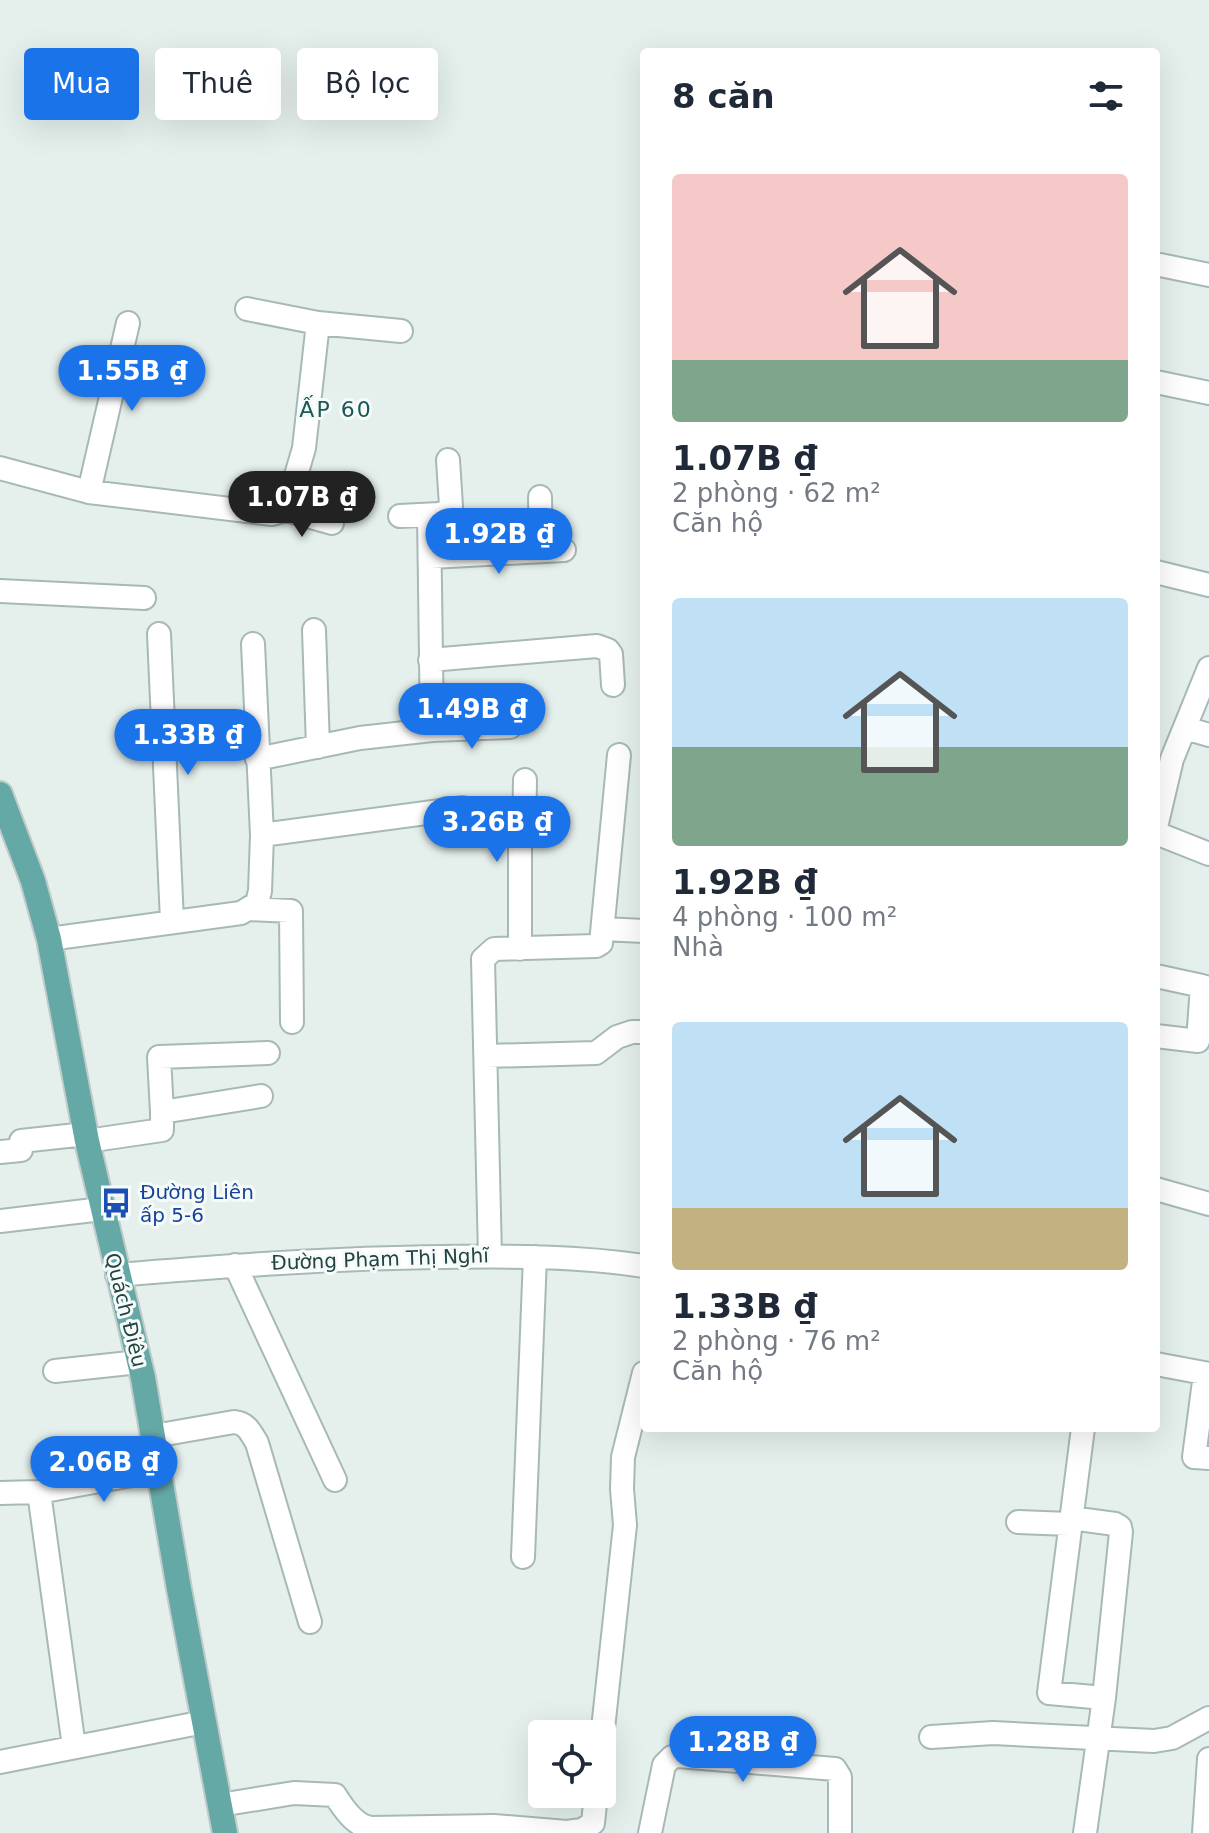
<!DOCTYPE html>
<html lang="vi">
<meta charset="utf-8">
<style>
body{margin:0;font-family:"DejaVu Sans",sans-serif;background:#f2f2f3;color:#1f2937;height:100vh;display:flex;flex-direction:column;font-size:30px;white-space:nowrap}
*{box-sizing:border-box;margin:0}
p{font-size:26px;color:#747a83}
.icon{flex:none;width:44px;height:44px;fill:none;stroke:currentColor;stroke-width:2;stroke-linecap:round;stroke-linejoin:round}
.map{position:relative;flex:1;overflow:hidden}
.side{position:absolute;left:640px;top:48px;width:520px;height:1384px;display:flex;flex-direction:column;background:#fff;border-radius:8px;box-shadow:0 8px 32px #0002}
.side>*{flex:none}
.top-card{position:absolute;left:24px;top:48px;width:496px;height:72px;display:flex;gap:16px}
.buttons{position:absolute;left:528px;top:1720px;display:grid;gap:16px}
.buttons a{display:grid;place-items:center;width:88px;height:88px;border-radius:8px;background:#fff;box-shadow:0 8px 32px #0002;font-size:40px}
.price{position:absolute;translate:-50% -68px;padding:0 18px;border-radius:28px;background:#1a73e8;color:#fff;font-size:26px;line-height:52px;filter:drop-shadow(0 2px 4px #0008)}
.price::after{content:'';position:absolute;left:50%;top:48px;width:24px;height:18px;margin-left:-12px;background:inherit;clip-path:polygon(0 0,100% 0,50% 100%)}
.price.current{background:#222;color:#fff}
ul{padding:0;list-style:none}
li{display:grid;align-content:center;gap:16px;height:424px;padding:0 32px}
li span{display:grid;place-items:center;height:248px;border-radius:8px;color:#555}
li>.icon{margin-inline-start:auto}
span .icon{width:144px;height:144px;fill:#fffc;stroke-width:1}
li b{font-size:34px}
h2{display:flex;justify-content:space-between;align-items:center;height:96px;padding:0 32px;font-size:34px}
.pill{padding:0 28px;border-radius:8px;background:#fff;box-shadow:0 8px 32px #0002;font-size:28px;line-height:72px}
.pill.current{background:#1a73e8;color:#fff}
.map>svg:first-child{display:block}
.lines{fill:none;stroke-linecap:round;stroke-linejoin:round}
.minor-casing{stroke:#a7b9b6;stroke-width:26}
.major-casing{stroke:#c1cbca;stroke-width:28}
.minor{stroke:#fff;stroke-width:22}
.major{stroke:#65a9a7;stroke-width:24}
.labels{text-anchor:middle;stroke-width:6;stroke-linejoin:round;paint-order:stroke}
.transit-label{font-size:20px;fill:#164399;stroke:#f6fbfa;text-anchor:start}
.street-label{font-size:20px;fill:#224442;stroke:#f6fbfa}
.neighbourhood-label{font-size:22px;letter-spacing:2px;fill:#1b5958;stroke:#f6fbfa}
</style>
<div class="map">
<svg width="1209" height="1833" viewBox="0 0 1209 1833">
<rect width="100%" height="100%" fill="#e5f0ed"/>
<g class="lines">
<g class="minor-casing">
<path id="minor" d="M1160,265L1209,275
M247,309L318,323L401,331
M1156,382L1209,393
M0,468L89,492L272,514L286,510L304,448L318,323
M89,492L128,323
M540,497L541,551
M286,510L332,523
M429,515L432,730
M400,516L439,514L449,511L451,506L448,460
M431,557L564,550
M1156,572L1209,585
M0,591L144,598
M314,630L318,747
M159,634L172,921
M430,660L597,646L608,650L611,654L613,685
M1185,728L1209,735
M257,759L360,738L432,730L510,727
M1156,827L1172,759L1209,668
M1156,833L1209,854
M262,835L463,808
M248,909L291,911L292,1022
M603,929L644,931
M49,939L241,913L257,903L260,891L262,835L253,644
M520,949V839H524L525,780
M1156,976L1202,986
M1156,1036L1198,1041L1202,986L1209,988
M486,1056L596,1053L617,1037L632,1032H644
M162,1112L159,1057L268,1053
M87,1141L162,1130V1112L261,1096
M0,1152L21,1150V1141L86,1134
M1156,1189L1209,1204
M0,1221L102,1209
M490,1256L483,959L494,949L596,946L601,943L619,755
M235,1265L335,1480
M117,1275C226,1266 334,1258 444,1257C511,1256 578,1256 644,1266
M1156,1364L1209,1374
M55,1371L139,1362
M1205,1374L1194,1457L1209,1458
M1083,1428L1049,1693L1104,1698
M154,1436L234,1422C247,1423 251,1433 257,1443L310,1622
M39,1492L74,1747
M0,1493L39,1492L160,1470
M1071,1518L1115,1524L1120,1527L1121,1532L1104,1698L1085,1833
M1018,1522L1069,1524
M523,1557L535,1257
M931,1737L993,1733L1154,1741L1172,1738L1209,1718
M602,1738L625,1525L622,1489L623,1457L644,1373
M0,1762L204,1722
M220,1805L294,1793L335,1795C343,1808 355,1826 371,1828L494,1826L567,1832L582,1830L593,1823L596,1794
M650,1833L664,1765L672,1757L678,1756L835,1769L840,1777V1833
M1204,1833L1209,1759"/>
</g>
<g class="major-casing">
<path id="major" d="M0,794L33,881L49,939L87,1141L143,1378L179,1589L225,1833"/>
</g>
<use href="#minor" class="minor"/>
<use href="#major" class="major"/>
</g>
<defs>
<g id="bus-bare" transform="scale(2.4)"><path d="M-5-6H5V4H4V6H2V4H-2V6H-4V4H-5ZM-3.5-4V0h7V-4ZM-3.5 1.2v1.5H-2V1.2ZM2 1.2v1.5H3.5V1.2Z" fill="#1a4fb4" stroke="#f6fbfa" stroke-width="2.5" paint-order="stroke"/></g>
</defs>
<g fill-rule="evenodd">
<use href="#bus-bare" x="116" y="1203"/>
</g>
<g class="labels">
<g class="transit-label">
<text x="140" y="1199">Đường Liên<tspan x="140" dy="23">ấp 5-6</tspan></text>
</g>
<g class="street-label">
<text transform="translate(380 1259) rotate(-2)" y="7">Đường Phạm Thị Nghĩ</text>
<text transform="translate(126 1310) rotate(76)" y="7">Quách Điêu</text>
</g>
<g class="neighbourhood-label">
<text x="336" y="417">ẤP 60</text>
</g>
</g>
</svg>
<div class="buttons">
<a><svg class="icon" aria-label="locate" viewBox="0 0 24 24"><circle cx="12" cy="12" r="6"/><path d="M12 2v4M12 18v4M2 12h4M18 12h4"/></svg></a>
</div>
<b class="price" style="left:132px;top:413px">1.55B ₫</b>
<b class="price current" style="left:302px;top:539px">1.07B ₫</b>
<b class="price" style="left:499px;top:576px">1.92B ₫</b>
<b class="price" style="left:472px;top:751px">1.49B ₫</b>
<b class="price" style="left:188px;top:777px">1.33B ₫</b>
<b class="price" style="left:497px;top:864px">3.26B ₫</b>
<b class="price" style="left:104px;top:1504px">2.06B ₫</b>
<b class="price" style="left:743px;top:1784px">1.28B ₫</b>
<div class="top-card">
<a class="pill current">Mua</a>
<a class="pill">Thuê</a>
<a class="pill">Bộ lọc</a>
</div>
<section class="side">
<h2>8 căn<svg class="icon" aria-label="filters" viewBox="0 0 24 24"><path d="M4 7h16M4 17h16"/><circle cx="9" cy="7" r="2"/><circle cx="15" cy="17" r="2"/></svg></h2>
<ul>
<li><span style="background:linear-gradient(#f6c9c9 75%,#7fa58c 0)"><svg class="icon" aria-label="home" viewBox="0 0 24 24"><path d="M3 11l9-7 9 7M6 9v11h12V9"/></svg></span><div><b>1.07B ₫</b><p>2 phòng · 62 m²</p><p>Căn hộ</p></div></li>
<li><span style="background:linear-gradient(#bfe0f5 60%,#7fa58c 0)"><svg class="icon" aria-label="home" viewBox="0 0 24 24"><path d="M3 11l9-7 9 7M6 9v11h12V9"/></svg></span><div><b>1.92B ₫</b><p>4 phòng · 100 m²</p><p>Nhà</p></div></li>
<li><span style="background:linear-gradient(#bfe0f5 75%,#c2b280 0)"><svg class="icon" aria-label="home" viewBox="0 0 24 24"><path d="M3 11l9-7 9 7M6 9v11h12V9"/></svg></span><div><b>1.33B ₫</b><p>2 phòng · 76 m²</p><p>Căn hộ</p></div></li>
</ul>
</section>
</div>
